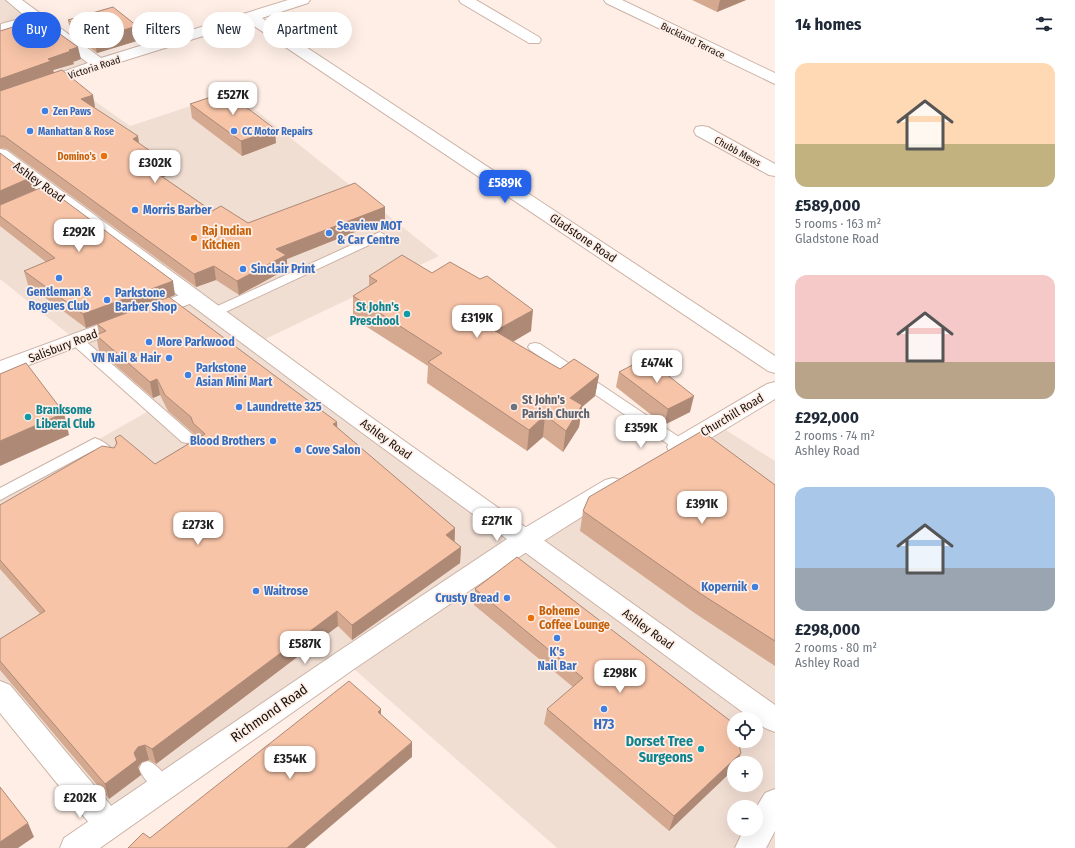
<!DOCTYPE html>
<meta charset="utf-8">
<style>
body{margin:0;font-family:"Fira Sans Condensed",sans-serif;background:#f6f6f7;color:#1f2937;height:100vh;display:flex;flex-direction:column;font-size:15px;white-space:nowrap}
*{box-sizing:border-box;margin:0}
p{font-size:13px;color:#747a83}
.icon{flex:none;width:22px;height:22px;fill:none;stroke:currentColor;stroke-width:2;stroke-linecap:round;stroke-linejoin:round}
.map{position:relative;flex:1;overflow:hidden}
.panel{display:flex;flex-direction:column;background:#fff;width:300px}
.panel>*{flex:none}
.hud{position:absolute;left:12px;top:12px;width:380px;height:36px;display:flex;gap:8px}
.fabs{position:absolute;left:727px;top:712px;display:grid;gap:8px}
.fabs a{display:grid;place-items:center;width:36px;height:36px;border-radius:50%;background:#fff;box-shadow:0 4px 16px #0002;font-size:20px}
.price{position:absolute;translate:-50% -34px;padding:0 9px;border-radius:8px;background:#fff;color:#222;font-size:13px;line-height:26px;filter:drop-shadow(0 1px 2px #0008)}
.price::after{content:'';position:absolute;left:50%;top:24px;width:12px;height:9px;margin-left:-6px;background:inherit;clip-path:polygon(0 0,100% 0,50% 100%)}
.price.active{background:#2563eb;color:#fff}
ul{padding:0;list-style:none}
li{display:grid;align-content:center;gap:8px;height:212px;padding:0 20px}
li span{display:grid;place-items:center;height:124px;border-radius:12px;color:#555}
li>.icon{margin-inline-start:auto}
span .icon{width:72px;height:72px;fill:#fffc;stroke-width:1}
li b{font-size:17px}
h2{display:flex;justify-content:space-between;align-items:center;height:48px;padding:0 20px;font-size:17px}
.chip{padding:0 14px;border-radius:18px;background:#fff;box-shadow:0 4px 16px #0002;font-size:14px;line-height:36px}
.chip.active{background:#2563eb;color:#fff}
main{display:flex;flex:1;min-height:0}
.map>svg:first-child{display:block}
.built{fill:#f1ded3;fill-rule:evenodd}
.lines{fill:none;stroke-linecap:round;stroke-linejoin:round}
.service-casing{stroke:#ccb3a6;stroke-width:2}
.minor-casing{stroke:#ccb3a6;stroke-width:2}
.tertiary-casing{stroke:#ccb3a6;stroke-width:2}
.secondary-casing{stroke:#ccb3a6;stroke-width:2}
.service{fill:#fff;fill-rule:evenodd}
.minor{fill:#fff;fill-rule:evenodd}
.tertiary{fill:#fff;fill-rule:evenodd}
.secondary{fill:#fff;fill-rule:evenodd}
.wall{fill:#d4a990}
.shaded-wall{fill:#ad8976}
.building{fill:#f7c4a8;stroke:#ad8976}
.shop-dot{fill:#3f7fe0;stroke:#feeee6;stroke-width:1.5}
.food-dot{fill:#e8710a;stroke:#feeee6;stroke-width:1.5}
.culture-dot{fill:#0f9aa8;stroke:#feeee6;stroke-width:1.5}
.worship-dot{fill:#6b7280;stroke:#feeee6;stroke-width:1.5}
.labels{text-anchor:middle;stroke-width:3.5;stroke-linejoin:round;paint-order:stroke}
.far-street-label{font-size:10px;fill:#1a120d;stroke:#feeee6}
.far-shop-label{font-size:10px;font-weight:bold;fill:#366cbe;stroke:#feeee6;text-anchor:start}
.far-food-label{font-size:10px;font-weight:bold;fill:#c56008;stroke:#feeee6;text-anchor:end}
.street-label{font-size:12px;fill:#1a120d;stroke:#feeee6}
.shop-label{font-size:12px;font-weight:bold;fill:#366cbe;stroke:#feeee6;text-anchor:start}
.food-label{font-size:12px;font-weight:bold;fill:#c56008;stroke:#feeee6;text-anchor:start}
.culture-label{font-size:12px;font-weight:bold;fill:#0d838f;stroke:#feeee6;text-anchor:end}
.worship-label{font-size:12px;font-weight:bold;fill:#5b616d;stroke:#feeee6;text-anchor:start}
.near-street-label{font-size:14px;fill:#1a120d;stroke:#feeee6}
.near-shop-label{font-size:14px;font-weight:bold;fill:#366cbe;stroke:#feeee6}
.near-culture-label{font-size:14px;font-weight:bold;fill:#0d838f;stroke:#feeee6;text-anchor:end}
</style>
<main>
<div class="map">
<svg width="775" height="848" viewBox="0 0 775 848">
<rect width="100%" height="100%" fill="#feeee6"/>
<path class="built" d="M0,0H13L99,64L62,78L130,126L233,92L439,256L257,343L525,540L716,424L775,461V848H557L345,661L108,824L0,693V495L154,408L77,341L0,279ZM734,719H756V741H734ZM734,763H756V785H734ZM734,807H756V829H734Z"/>
<g class="lines">
<g class="service-casing">
<path id="service" d="M380,232L386,236L384,238L219,315L215,316L209,312L211,309Z
M77,337L82,338L192,434L194,438L192,442L187,443L182,442L72,344L70,341L72,338Z
M535,343L540,344L685,441L687,445L685,449L680,450L675,449L530,350L528,347L530,344Z
M95,438C104,441 115,450 119,458L117,462C107,465 101,456 94,450L0,500V488Z
M148,761C158,765 168,777 172,787L169,793L163,795C153,791 144,779 139,769L142,763Z"/>
</g>
<g class="minor-casing">
<path id="minor" d="M6,0H22L101,58L288,0H310L308,3L262,18L775,356V373L768,371L248,22L104,67L0,104V94L88,63L35,23L6,31L1,30V24L26,17Z
M459,0H476L539,37L541,40L539,43H529L461,3Z
M604,0H622L775,73V84L606,3Z
M702,126L708,127L775,164V176L769,175L696,135L694,131L696,127Z
M193,290L200,292L203,296L200,300L0,376V361Z
M775,382V399L686,453L678,455L670,453L667,447L670,441L767,384Z
M613,478L621,480L625,486L621,492L534,547L525,549L516,547L513,540L516,533L605,480Z
M0,681L10,685L118,814L123,824L118,834L108,838L98,834L0,713Z
M775,789V831L766,848H735L744,829H756V808L765,793Z"/>
</g>
<g class="tertiary-casing">
<path id="tertiary" d="M525,531L534,533L537,540L534,547L354,669L100,848H60L64,838L336,653L516,533Z"/>
</g>
<g class="secondary-casing">
<path id="secondary" d="M0,149L6,150L354,405L775,705V732L765,728L756,722V719H752L338,415L0,162Z"/>
</g>
<use href="#service" class="service"/>
<use href="#minor" class="minor"/>
<use href="#tertiary" class="tertiary"/>
<use href="#secondary" class="secondary"/>
</g>
<path class="wall" d="M692,0H746L717,12Z
M68,20L137,26L140,40L97,53L71,34Z
M0,31L81,59L73,62L74,64L53,70L54,73L95,107H94L140,144L166,162L168,175L163,177L212,211L248,223L385,207V220L287,259V269L239,295L216,280L196,287L7,149L0,148Z
M190,104L276,143L242,156L192,118Z
M0,153L35,190L20,196L175,295L86,328L28,285L24,271L46,262L0,226Z
M369,276L531,331L513,342L560,369L599,375L595,396L582,407L579,427L563,452L543,437L527,451L427,383L428,366L353,318V296L369,287Z
M97,324L337,428L455,528V542L461,547L460,563L352,640L338,626L156,764L149,760L142,762L138,767L141,775L109,799L0,670V639L40,614L0,569V505L114,448L116,444L115,438L155,464L196,439L193,433L168,411L160,395L153,398L99,351L96,335L99,334Z
M619,372L690,412L664,425L616,387Z
M775,485V666L696,614L580,531L583,511Z
M475,589L741,753L737,763H734V769L669,831L544,724L547,709L573,687L474,605Z"/>
<path class="shaded-wall" d="M720,0H746L717,12Z
M137,26L140,40L97,53L94,39Z
M78,47L81,59L73,62L74,64L53,70L54,73L0,92V79L69,50Z
M93,95L95,107L83,111L81,99Z
M275,129L276,143L242,156L241,141Z
M138,136L140,149L133,139Z
M166,162L168,175L153,182L151,169Z
M32,177L35,190L0,205V191Z
M385,207V220L287,259V269L239,295L237,281L276,249Z
M214,266L216,280L196,287L194,274Z
M173,281L175,295L86,328L83,314Z
M533,310L531,331L493,353L495,331Z
M599,375L595,396L582,407L579,427L563,452L570,398Z
M157,379L160,395L153,398L150,382Z
M694,396L690,412L664,425L668,409Z
M64,413L69,435L0,466V441Z
M545,415L543,437L527,451L529,430Z
M337,422L338,438L333,424Z
M455,528L454,544L446,535Z
M461,547L460,563L352,640V625Z
M337,611L338,626L156,764L152,749Z
M381,709V724L378,712Z
M412,742V757L305,848H287Z
M145,745L149,760L142,762L138,767L141,775L109,799L105,784L134,753L138,747Z
M741,753L737,763H734V769L669,831L674,816Z
M28,823L34,837L18,848H0V842Z"/>
<path class="building" d="M113,7L137,26L94,39L68,20Z
M39,19L78,47L69,50L71,51L48,59L51,61L0,79V31Z
M62,70L93,95L81,99L138,136L133,139L166,162L151,169L212,211L221,206L248,223L355,183L385,207L276,249L286,255L237,281L214,266L194,274L4,136H0V91Z
M226,92L275,129L241,141L190,104Z
M0,153L32,177L0,191Z
M45,186L173,281L83,314L24,271L55,258L0,216V205Z
M402,255L432,273L450,262L480,279L487,276L533,310L495,331L560,369L574,359L599,375L570,398L582,405L566,431L545,415L529,430L428,362L442,353L353,296L377,281L369,276Z
M169,297L337,422L333,424L455,528L446,535L461,547L352,625L337,611L152,749L145,745L138,747L134,753L137,760L105,784L0,661V639L45,611L0,560V505L102,446L114,448L117,443L115,438L120,435L155,464L205,434L193,423L191,417L165,395L157,379L150,382L96,335L106,331L97,324Z
M646,358L694,396L668,409L619,372Z
M26,363L64,413L0,441V374Z
M702,431L775,485V641L701,594L583,511L589,497Z
M517,557L733,723L734,741H738L741,753L674,816L547,709L583,678L475,589Z
M349,681L381,709L378,712L412,742L287,848H128L143,833L150,838Z
M0,787L28,823L0,842Z"/>
<g class="shop-dot">
<circle cx="45" cy="111" r="4"/>
<circle cx="30" cy="131" r="4"/>
<circle cx="234" cy="131" r="4"/>
<circle cx="135" cy="210" r="4"/>
<circle cx="329" cy="233" r="4"/>
<circle cx="243" cy="269" r="4"/>
<circle cx="59" cy="278" r="4"/>
<circle cx="107" cy="300" r="4"/>
<circle cx="149" cy="342" r="4"/>
<circle cx="169" cy="358" r="4"/>
<circle cx="188" cy="375" r="4"/>
<circle cx="239" cy="407" r="4"/>
<circle cx="273" cy="441" r="4"/>
<circle cx="298" cy="450" r="4"/>
<circle cx="755" cy="587" r="4"/>
<circle cx="256" cy="591" r="4"/>
<circle cx="507" cy="598" r="4"/>
<circle cx="557" cy="638" r="4"/>
<circle cx="604" cy="709" r="4"/>
</g>
<g class="food-dot">
<circle cx="104" cy="156" r="4"/>
<circle cx="194" cy="238" r="4"/>
<circle cx="531" cy="618" r="4"/>
</g>
<g class="culture-dot">
<circle cx="407" cy="314" r="4"/>
<circle cx="28" cy="417" r="4"/>
<circle cx="701" cy="749" r="4"/>
</g>
<circle class="worship-dot" cx="514" cy="407" r="4"/>
<g class="labels">
<g class="far-street-label">
<text transform="translate(693 40) rotate(26)" y="4">Buckland Terrace</text>
<text transform="translate(94 67) rotate(-18)" y="4">Victoria Road</text>
<text transform="translate(738 151) rotate(29)" y="4">Chubb Mews</text>
</g>
<g class="far-shop-label">
<text x="53" y="115">Zen Paws</text>
<text x="38" y="135">Manhattan &amp; Rose</text>
<text x="242" y="135">CC Motor Repairs</text>
</g>
<g class="far-food-label">
<text x="96" y="160">Domino's</text>
</g>
<g class="street-label">
<text transform="translate(39 182) rotate(36)" y="4">Ashley Road</text>
<text transform="translate(583 238) rotate(34)" y="4">Gladstone Road</text>
<text transform="translate(63 346) rotate(-21)" y="4">Salisbury Road</text>
<text transform="translate(732 415) rotate(-31)" y="4">Churchill Road</text>
<text transform="translate(386 439) rotate(36)" y="4">Ashley Road</text>
<text transform="translate(648 629) rotate(36)" y="4">Ashley Road</text>
</g>
<g class="shop-label">
<text x="143" y="214">Morris Barber</text>
<text x="337" y="230">Seaview MOT<tspan x="337" dy="14">&amp; Car Centre</tspan></text>
<text x="251" y="273">Sinclair Print</text>
<text x="59" y="296" text-anchor="middle">Gentleman &amp;<tspan x="59" dy="14">Rogues Club</tspan></text>
<text x="115" y="297">Parkstone<tspan x="115" dy="14">Barber Shop</tspan></text>
<text x="157" y="346">More Parkwood</text>
<text x="161" y="362" text-anchor="end">VN Nail &amp; Hair</text>
<text x="196" y="372">Parkstone<tspan x="196" dy="14">Asian Mini Mart</tspan></text>
<text x="247" y="411">Laundrette 325</text>
<text x="265" y="445" text-anchor="end">Blood Brothers</text>
<text x="306" y="454">Cove Salon</text>
<text x="747" y="591" text-anchor="end">Kopernik</text>
<text x="264" y="595">Waitrose</text>
<text x="499" y="602" text-anchor="end">Crusty Bread</text>
<text x="557" y="656" text-anchor="middle">K's<tspan x="557" dy="14">Nail Bar</tspan></text>
</g>
<g class="food-label">
<text x="202" y="235">Raj Indian<tspan x="202" dy="14">Kitchen</tspan></text>
<text x="539" y="615">Boheme<tspan x="539" dy="14">Coffee Lounge</tspan></text>
</g>
<g class="culture-label">
<text x="399" y="311">St John's<tspan x="399" dy="14">Preschool</tspan></text>
<text x="36" y="414" text-anchor="start">Branksome<tspan x="36" dy="14">Liberal Club</tspan></text>
</g>
<g class="worship-label">
<text x="522" y="404">St John's<tspan x="522" dy="14">Parish Church</tspan></text>
</g>
<g class="near-street-label">
<text transform="translate(269 713) rotate(-35)" y="5">Richmond Road</text>
</g>
<g class="near-shop-label">
<text x="604" y="729">H73</text>
</g>
<g class="near-culture-label">
<text x="693" y="746">Dorset Tree<tspan x="693" dy="16">Surgeons</tspan></text>
</g>
</g>
</svg>
<div class="fabs">
<a><svg class="icon" aria-label="locate" viewBox="0 0 24 24"><circle cx="12" cy="12" r="6"/><path d="M12 2v4M12 18v4M2 12h4M18 12h4"/></svg></a>
<a>+</a>
<a>−</a>
</div>
<b class="price" style="left:233px;top:116px">£527K</b>
<b class="price" style="left:155px;top:184px">£302K</b>
<b class="price active" style="left:505px;top:204px">£589K</b>
<b class="price" style="left:79px;top:253px">£292K</b>
<b class="price" style="left:477px;top:339px">£319K</b>
<b class="price" style="left:657px;top:384px">£474K</b>
<b class="price" style="left:641px;top:449px">£359K</b>
<b class="price" style="left:702px;top:525px">£391K</b>
<b class="price" style="left:497px;top:542px">£271K</b>
<b class="price" style="left:198px;top:546px">£273K</b>
<b class="price" style="left:305px;top:665px">£587K</b>
<b class="price" style="left:620px;top:694px">£298K</b>
<b class="price" style="left:290px;top:780px">£354K</b>
<b class="price" style="left:80px;top:819px">£202K</b>
<div class="hud">
<a class="chip active">Buy</a>
<a class="chip">Rent</a>
<a class="chip">Filters</a>
<a class="chip">New</a>
<a class="chip">Apartment</a>
</div>
</div>
<section class="panel">
<h2>14 homes<svg class="icon" aria-label="filters" viewBox="0 0 24 24"><path d="M4 7h16M4 17h16"/><circle cx="9" cy="7" r="2"/><circle cx="15" cy="17" r="2"/></svg></h2>
<ul>
<li><span style="background:linear-gradient(#ffd9b3 65%,#c2b280 0)"><svg class="icon" aria-label="home" viewBox="0 0 24 24"><path d="M3 11l9-7 9 7M6 9v11h12V9"/></svg></span><div><b>£589,000</b><p>5 rooms · 163 m²</p><p>Gladstone Road</p></div></li>
<li><span style="background:linear-gradient(#f6c9c9 70%,#b9a48a 0)"><svg class="icon" aria-label="home" viewBox="0 0 24 24"><path d="M3 11l9-7 9 7M6 9v11h12V9"/></svg></span><div><b>£292,000</b><p>2 rooms · 74 m²</p><p>Ashley Road</p></div></li>
<li><span style="background:linear-gradient(#a9c7e8 65%,#9aa5b1 0)"><svg class="icon" aria-label="home" viewBox="0 0 24 24"><path d="M3 11l9-7 9 7M6 9v11h12V9"/></svg></span><div><b>£298,000</b><p>2 rooms · 80 m²</p><p>Ashley Road</p></div></li>
</ul>
</section>
</main>
